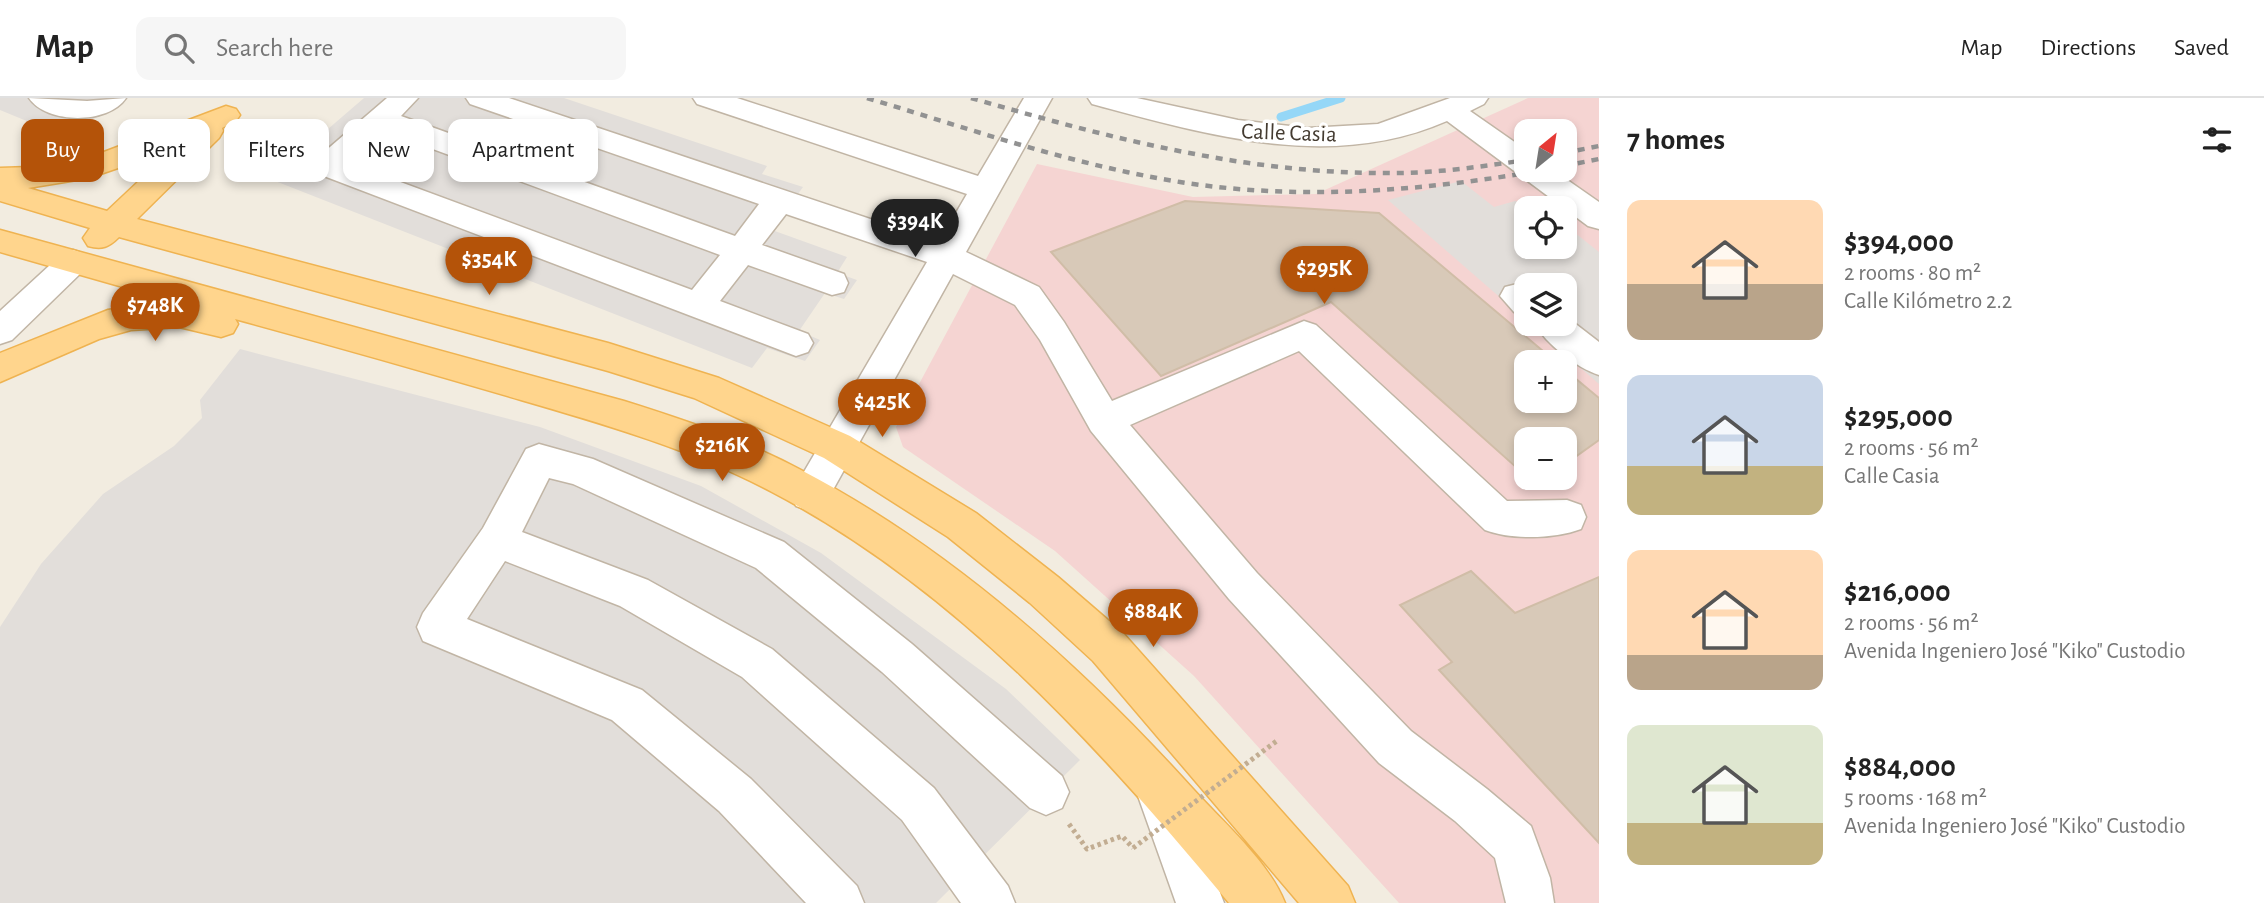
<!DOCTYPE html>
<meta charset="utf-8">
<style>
body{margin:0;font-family:"Alegreya Sans",sans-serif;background:#f6f6f6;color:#222;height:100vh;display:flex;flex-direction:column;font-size:26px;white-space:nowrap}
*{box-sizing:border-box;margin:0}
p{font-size:23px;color:#767676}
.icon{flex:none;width:38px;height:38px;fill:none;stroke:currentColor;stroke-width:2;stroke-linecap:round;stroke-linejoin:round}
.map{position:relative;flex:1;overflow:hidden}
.drawer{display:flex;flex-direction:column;background:#fff;width:665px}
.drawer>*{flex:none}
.banner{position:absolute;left:21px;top:21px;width:665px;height:63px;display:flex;gap:14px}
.needle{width:46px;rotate:30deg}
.fabs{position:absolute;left:1514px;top:21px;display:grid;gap:14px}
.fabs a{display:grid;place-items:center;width:63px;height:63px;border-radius:14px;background:#fff;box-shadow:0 4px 10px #0003;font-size:35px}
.price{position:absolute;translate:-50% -60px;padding:0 16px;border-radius:24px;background:#b45309;color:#fff;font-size:23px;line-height:46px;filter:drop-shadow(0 2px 4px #0008)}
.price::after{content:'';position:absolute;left:50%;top:42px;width:21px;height:16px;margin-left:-10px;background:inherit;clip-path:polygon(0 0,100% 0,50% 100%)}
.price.on{background:#222;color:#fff}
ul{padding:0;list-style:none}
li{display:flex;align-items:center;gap:21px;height:175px;padding:0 28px}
li span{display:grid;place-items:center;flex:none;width:196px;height:140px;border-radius:14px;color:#555}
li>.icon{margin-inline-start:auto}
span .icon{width:84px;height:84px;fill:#fffc;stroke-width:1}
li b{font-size:30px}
h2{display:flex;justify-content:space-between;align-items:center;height:84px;padding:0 28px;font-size:30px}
.chip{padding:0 24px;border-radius:14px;background:#fff;box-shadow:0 4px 10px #0003;font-size:24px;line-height:63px}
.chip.on{background:#b45309;color:#fff}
header{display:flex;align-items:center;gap:42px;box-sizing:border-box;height:98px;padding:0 35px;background:#fff;border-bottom:2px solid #e0e0e0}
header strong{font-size:33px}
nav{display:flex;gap:38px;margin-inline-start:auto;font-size:24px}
.search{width:490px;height:63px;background:#f6f6f6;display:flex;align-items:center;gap:18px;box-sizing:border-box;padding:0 24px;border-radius:14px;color:#767676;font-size:26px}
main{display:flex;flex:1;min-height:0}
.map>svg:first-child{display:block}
.medical{fill:#f5d4d2;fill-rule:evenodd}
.parking{fill:#e2deda}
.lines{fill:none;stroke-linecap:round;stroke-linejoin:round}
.stream{stroke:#95d7f7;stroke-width:9}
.building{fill:#d8c9b8;stroke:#d0bda7;stroke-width:2}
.minor-casing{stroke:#c1b5a5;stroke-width:3}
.major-casing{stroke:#efb351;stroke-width:3}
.path{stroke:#c2ad92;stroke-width:5;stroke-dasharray:3.5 3.5;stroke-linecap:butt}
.minor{fill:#fff;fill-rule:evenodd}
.major{fill:#ffd58d;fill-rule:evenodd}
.rail{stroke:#929292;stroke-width:4.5;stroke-dasharray:7 7;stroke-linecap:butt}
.path-bridge{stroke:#c2ad92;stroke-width:5;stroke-dasharray:3.5 3.5;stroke-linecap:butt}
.labels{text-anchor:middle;stroke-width:7;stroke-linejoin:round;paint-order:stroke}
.far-street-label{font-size:23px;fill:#443b31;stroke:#fff}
</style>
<header>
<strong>Map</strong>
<div class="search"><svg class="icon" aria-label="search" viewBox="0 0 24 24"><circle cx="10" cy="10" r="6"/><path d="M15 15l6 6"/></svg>Search here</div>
<nav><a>Map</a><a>Directions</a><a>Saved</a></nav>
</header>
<main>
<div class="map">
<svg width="1599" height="805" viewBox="0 0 1599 805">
<rect width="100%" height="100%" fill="#f2ece0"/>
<path class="medical" d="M1528,0H1599V805H1399L1194,578L1055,453L903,349L896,329L1037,66L1193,99L1316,96ZM1526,33H1564V72H1526ZM1526,110H1564V149H1526ZM1526,187H1564V226H1526ZM1526,264H1564V303H1526ZM1526,341H1564V380H1526Z"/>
<path class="parking" d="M0,0H127L114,11L91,22H70L51,33L0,12Z
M364,0H564L767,68L762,76L803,89L772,132L847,159L837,175L857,182L844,201L825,195L799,233L820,242L805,263L767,250L752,270L270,81Z
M1461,83L1494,109L1515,103L1536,110H1526V149H1564L1565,127L1599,154V286L1530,226H1564V187H1526V222L1388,102Z
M240,251L540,329L701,388L821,455L1006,591L1080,662L936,805H0V529L41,466L103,396L174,348L202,320L200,302Z"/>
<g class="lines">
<path class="stream" d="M1281,19L1341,0"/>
</g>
<path class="building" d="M1185,103L1379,115L1556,264H1526V303H1564V271L1599,300V342L1564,367V341H1526V378L1331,204L1161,278L1051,154Z
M1471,473L1515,515L1599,479V745L1439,572L1452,564L1400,507Z"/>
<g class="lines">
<g class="minor-casing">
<path id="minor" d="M29,0L87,3L126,0C108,27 46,26 29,0Z
M387,0H418L401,18L735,138L759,106L470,6L466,0H509L939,144L967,96L697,6L693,0H737L978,78L1024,0H1052L966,154L1039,189L1064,224L1112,303L1304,223L1316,227L1507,403L1567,402L1581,407L1586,419L1581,431C1555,441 1511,442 1485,432L1299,253L1130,327L1257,475L1411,633L1487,691L1531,728L1550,780L1554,805H1506L1495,760L1455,723L1379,665L1229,501L1091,333L1040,242L1015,207L953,176L824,408L810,413L796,408L791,396L927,164L786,116L762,147L844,176L848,185L844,194L832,197L748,167L720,203L808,236L813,245L808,254L796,258L316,75L312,68L316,61ZM384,33L720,157L692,192L349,65Z
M1088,0H1137L1238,22L1308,30L1378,26L1450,0H1488L1484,6L1470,13L1526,52V72H1553L1599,104V131L1588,128L1447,23C1331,74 1208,37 1092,6Z
M73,152L84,156L89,164L84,172L12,242L0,246V213L62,156Z
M1517,186L1526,188V218L1514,214L1500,198L1505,189Z
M1564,217L1599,244V277C1577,270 1546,246 1535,226H1564Z
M539,346L593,361L784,444L912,546L1062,678L1069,694L1062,710L1046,717L1030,710L882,574L756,470L573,386L549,380L522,434L648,482L772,551L934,690L1008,788L1015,805H961L902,722L742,579L620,508L505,463L467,521L642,592L751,681L857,788L864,805H806L719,713L612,622L423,543L417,529L423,515L483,430L526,351Z
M1161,675L1177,682L1224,805H1176L1138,698L1145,682Z"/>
</g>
<g class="major-casing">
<path id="major" d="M226,8L236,11L240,17L236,23L222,30L223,33L219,40L137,121L608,245L719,280L850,338L976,415L1058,479L1123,535L1348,788L1355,805H1299L1093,563L1030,505L948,439L824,360L694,300L608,273L119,139C109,149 102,152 88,148L83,140L90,130L0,103V70L31,69L88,60ZM173,51L107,113L28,90L89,80Z
M0,132L624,303C684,322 745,342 801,372C950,450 1080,566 1193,691C1223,724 1269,764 1285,805H1229C1099,648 955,490 772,394C693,352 607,327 521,302C426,274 331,247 235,221L238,226L233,235L221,239L179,229L131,232L99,241L0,284V255L108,212L172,203L0,154Z"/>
</g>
<path class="path" d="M1069,726L1087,751L1122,738L1133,750"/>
<use href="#minor" class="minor"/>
<use href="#major" class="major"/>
<path class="rail" d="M867,0C970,31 1073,67 1180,84C1301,103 1423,93 1544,72
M971,0C1106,39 1242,75 1383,75C1431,76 1479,69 1526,62
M1564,55L1599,48
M1564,68L1599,61"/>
<path class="path-bridge" d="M1133,750L1278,642"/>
</g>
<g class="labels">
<g class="far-street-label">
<text transform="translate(1289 34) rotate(2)" y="8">Calle Casia</text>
</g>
</g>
</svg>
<div class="fabs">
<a><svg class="needle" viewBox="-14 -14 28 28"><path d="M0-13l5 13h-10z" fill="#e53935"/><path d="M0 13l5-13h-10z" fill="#767676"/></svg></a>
<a><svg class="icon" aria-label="locate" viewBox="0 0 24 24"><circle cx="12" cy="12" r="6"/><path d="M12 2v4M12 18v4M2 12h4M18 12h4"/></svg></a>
<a><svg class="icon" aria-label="layers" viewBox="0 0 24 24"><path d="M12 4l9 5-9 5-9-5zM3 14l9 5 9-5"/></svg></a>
<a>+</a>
<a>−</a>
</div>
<b class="price on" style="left:915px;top:161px">$394K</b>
<b class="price" style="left:489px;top:199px">$354K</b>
<b class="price" style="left:1324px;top:208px">$295K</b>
<b class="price" style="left:155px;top:245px">$748K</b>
<b class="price" style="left:882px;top:341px">$425K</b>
<b class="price" style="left:722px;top:385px">$216K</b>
<b class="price" style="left:1153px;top:551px">$884K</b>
<div class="banner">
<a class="chip on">Buy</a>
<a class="chip">Rent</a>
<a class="chip">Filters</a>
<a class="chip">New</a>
<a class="chip">Apartment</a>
</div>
</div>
<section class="drawer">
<h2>7 homes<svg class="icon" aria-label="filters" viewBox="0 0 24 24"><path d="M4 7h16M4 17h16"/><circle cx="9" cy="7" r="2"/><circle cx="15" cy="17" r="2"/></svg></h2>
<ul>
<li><span style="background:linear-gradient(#ffd9b3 60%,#b9a48a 0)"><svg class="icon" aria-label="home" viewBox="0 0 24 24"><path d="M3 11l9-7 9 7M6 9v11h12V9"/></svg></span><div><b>$394,000</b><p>2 rooms · 80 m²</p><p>Calle Kilómetro 2.2</p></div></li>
<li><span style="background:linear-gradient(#c9d6e8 65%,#c2b280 0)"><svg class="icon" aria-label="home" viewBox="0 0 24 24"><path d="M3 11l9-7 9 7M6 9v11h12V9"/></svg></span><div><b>$295,000</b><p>2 rooms · 56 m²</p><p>Calle Casia</p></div></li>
<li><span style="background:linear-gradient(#ffd9b3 75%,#b9a48a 0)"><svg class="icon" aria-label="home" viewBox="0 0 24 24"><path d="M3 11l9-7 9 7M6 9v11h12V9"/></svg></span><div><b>$216,000</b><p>2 rooms · 56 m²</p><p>Avenida Ingeniero José &quot;Kiko&quot; Custodio</p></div></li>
<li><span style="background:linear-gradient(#dfe7d0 70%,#c2b280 0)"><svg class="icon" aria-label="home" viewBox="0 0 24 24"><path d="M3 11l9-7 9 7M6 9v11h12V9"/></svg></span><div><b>$884,000</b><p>5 rooms · 168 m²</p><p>Avenida Ingeniero José &quot;Kiko&quot; Custodio</p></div></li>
</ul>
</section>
</main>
